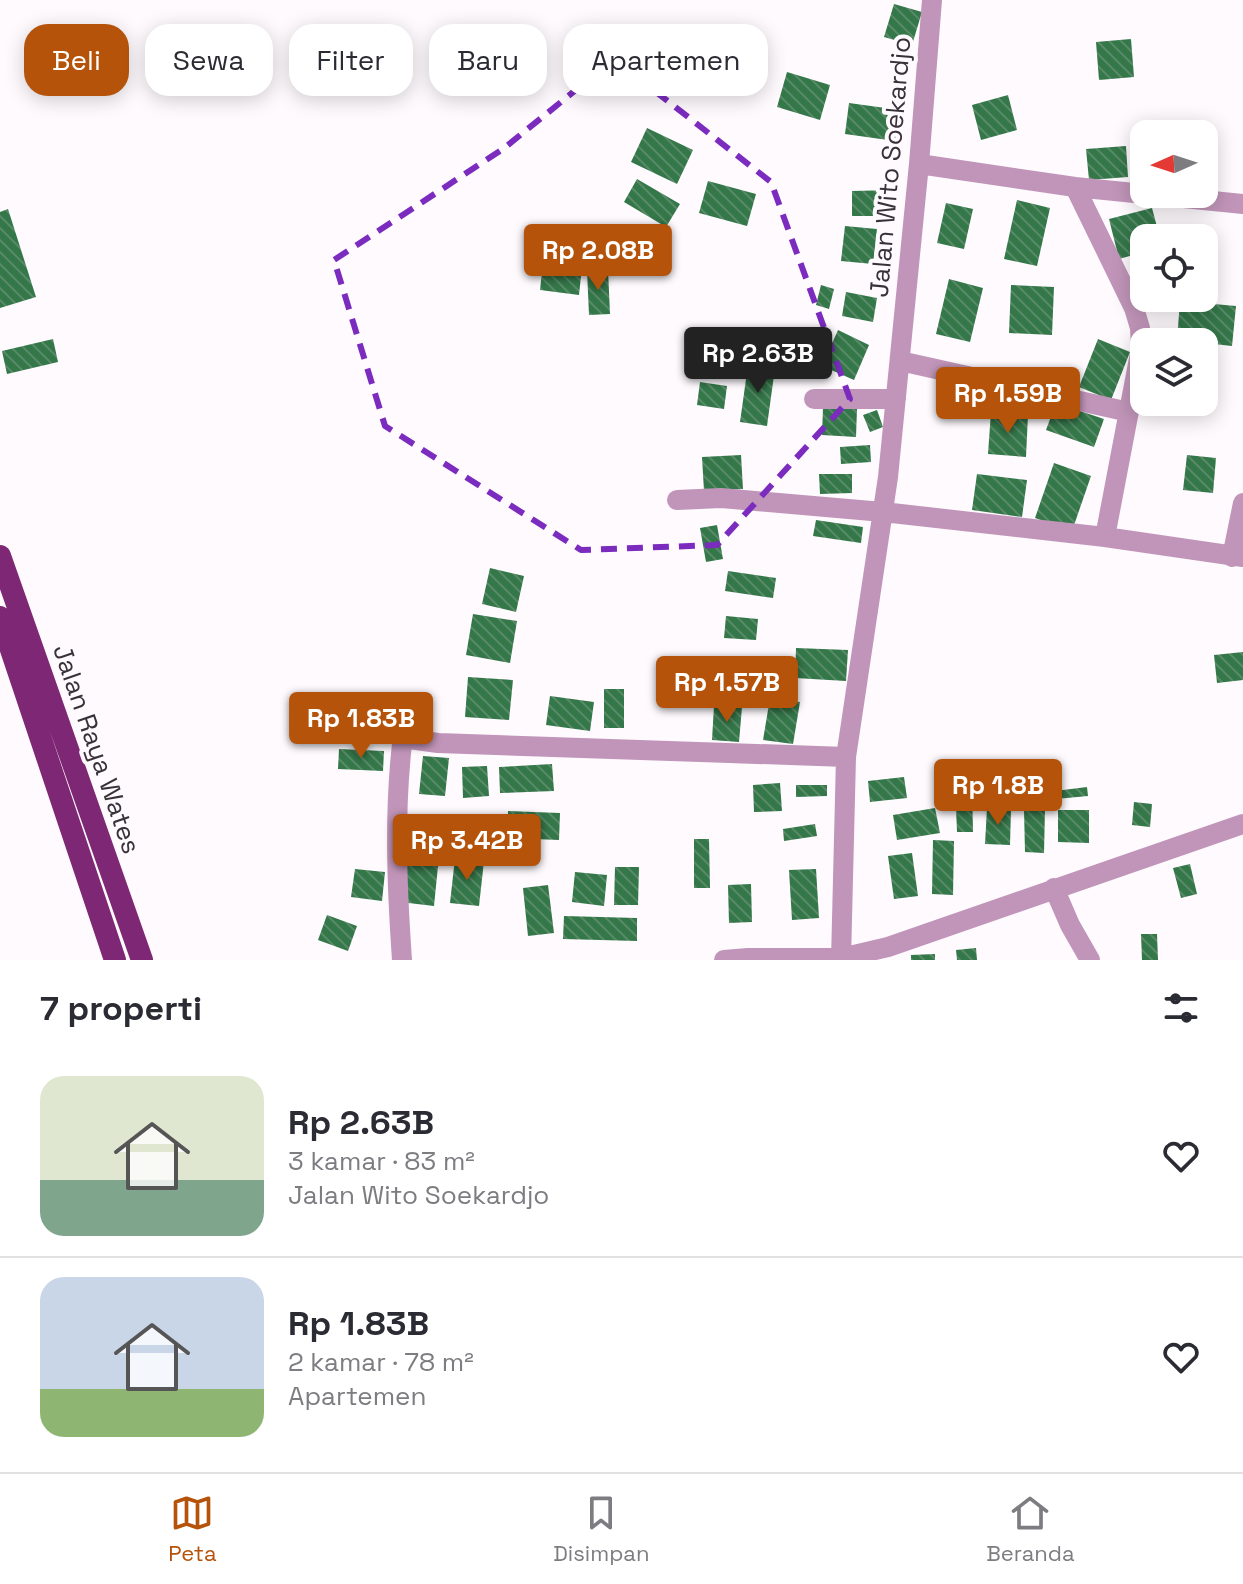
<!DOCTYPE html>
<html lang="id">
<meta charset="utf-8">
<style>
body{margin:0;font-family:"Space Grotesk",sans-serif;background:#f2f2f3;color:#2b2b33;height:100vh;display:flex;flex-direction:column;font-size:30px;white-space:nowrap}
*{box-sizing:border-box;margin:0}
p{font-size:26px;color:#7c7c81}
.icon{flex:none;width:44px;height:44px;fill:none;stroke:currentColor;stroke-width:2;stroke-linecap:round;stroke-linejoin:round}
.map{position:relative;height:960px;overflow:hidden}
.drawer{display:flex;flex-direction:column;background:#fff;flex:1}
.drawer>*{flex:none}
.guide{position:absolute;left:24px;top:24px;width:800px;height:72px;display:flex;gap:16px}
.needle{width:52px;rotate:267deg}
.controls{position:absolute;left:1130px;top:120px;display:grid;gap:16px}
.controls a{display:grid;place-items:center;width:88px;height:88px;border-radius:16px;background:#fff;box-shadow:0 4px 20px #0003;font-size:40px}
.price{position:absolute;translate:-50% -68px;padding:0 18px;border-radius:8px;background:#b45309;color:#fff;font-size:26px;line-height:52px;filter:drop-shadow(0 2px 4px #0008)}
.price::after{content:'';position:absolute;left:50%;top:48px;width:24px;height:18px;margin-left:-12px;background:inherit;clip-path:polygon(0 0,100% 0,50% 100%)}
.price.selected{background:#222;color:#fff}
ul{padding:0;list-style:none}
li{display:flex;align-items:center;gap:24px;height:200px;padding:0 40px}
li+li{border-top:2px solid #e1e1e2}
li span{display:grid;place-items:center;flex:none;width:224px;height:160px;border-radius:24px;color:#555}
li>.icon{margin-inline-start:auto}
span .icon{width:96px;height:96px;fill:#fffc;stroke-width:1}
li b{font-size:34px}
h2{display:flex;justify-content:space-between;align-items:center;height:96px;padding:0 40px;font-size:34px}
.tag{padding:0 28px;border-radius:24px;background:#fff;box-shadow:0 4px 20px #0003;font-size:28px;line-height:72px}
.tag.selected{background:#b45309;color:#fff}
.menu{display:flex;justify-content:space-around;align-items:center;height:112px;border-top:2px solid #e1e1e2;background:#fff;font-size:22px;color:#7c7c81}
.menu a{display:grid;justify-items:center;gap:4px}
.menu .selected{color:#b45309}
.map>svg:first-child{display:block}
.building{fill:url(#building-back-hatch)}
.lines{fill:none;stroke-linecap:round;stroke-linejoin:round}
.minor{stroke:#c195b9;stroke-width:20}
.trunk{stroke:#7e2875;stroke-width:22}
.marked{fill:none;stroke:#7b2cbf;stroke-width:6;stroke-dasharray:16 10;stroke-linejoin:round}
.labels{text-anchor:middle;stroke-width:8;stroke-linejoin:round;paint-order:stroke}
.street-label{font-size:26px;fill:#393138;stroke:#fefafe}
</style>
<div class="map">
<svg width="1243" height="960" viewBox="0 0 1243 960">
<defs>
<pattern id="building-back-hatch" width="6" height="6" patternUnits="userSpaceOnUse" patternTransform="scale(2)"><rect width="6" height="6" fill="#347749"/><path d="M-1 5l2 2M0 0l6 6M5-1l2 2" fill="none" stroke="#588a68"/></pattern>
</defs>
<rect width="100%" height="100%" fill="#fefafe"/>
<path class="building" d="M894,4L922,12L912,45L884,37Z
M1131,39L1134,77L1099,80L1096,42Z
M787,72L830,85L820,120L777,107Z
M1008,95L1017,130L981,140L972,105Z
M849,103L900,110L895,141L845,134Z
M647,128L693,150L677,184L631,162Z
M1126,146L1128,177L1089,180L1086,149Z
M637,179L680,204L666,227L624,202Z
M708,181L756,194L747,226L699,213Z
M895,190V216H852V191Z
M1017,200L1050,208L1037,266L1004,259Z
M946,203L973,209L964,249L937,243Z
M1152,208L1160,238H1144V252L1119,259L1109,219Z
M8,209L36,297L0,308V212Z
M845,226L877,229L873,264L841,261Z
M544,254L583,258L579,295L540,290Z
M608,269L610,314L589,315L587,270Z
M949,279L983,288L970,342L936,334Z
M821,285L834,289L829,309L816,305Z
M1011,285L1054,287L1052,335L1009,333Z
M846,292L877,298L873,322L842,316Z
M1180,301L1236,306L1232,346L1177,340Z
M838,330L869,345L854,380L822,366Z
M787,332L802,336L797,359L782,355Z
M53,339L58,362L7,374L2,351Z
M1098,339L1130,352L1111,400L1079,387Z
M748,365L775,368L767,426L740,422Z
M700,382L727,386L724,409L697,405Z
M1056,403L1104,419L1094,447L1046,430Z
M823,408L857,409L856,437L822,435Z
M877,410L883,427L870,432L863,415Z
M991,412L1028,415L1026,457L988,454Z
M870,445L871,462L841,464L840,447Z
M741,455L743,489L704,491L702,457Z
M1187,455L1216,458L1213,493L1183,490Z
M1054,463L1091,476L1072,531L1035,518Z
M819,474H852V493L820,494Z
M977,474L1027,480L1022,517L972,510Z
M816,520L863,527L861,543L813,536Z
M717,525L723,559L706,562L700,528Z
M490,568L524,576L516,612L482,604Z
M728,571L776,578L773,598L725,591Z
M473,614L517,621L510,663L466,655Z
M726,616L758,619L756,640L724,638Z
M796,648L848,650L846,681L795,678Z
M1243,652V680L1217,683L1214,655Z
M727,672L757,677L753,702L724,697Z
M468,677L513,680L509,720L465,717Z
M604,689H624V728H604Z
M550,696L594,702L590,731L546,725Z
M770,698L800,702L793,744L763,740Z
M368,700L399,702L398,725L366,723Z
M714,706L742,707L739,742L712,740Z
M339,749L384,751L383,771L338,769Z
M423,756L449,758L445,796L419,794Z
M552,764L554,791L500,793L499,767Z
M487,766L489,796L463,798L462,767Z
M904,777L907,798L870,802L868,781Z
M780,783L782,811L754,812L753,785Z
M955,783H972L973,832H957Z
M1038,784L1039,793L992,798V790Z
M796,785H827V796L796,797Z
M1087,787L1088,796L1056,799L1055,791Z
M1134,802L1152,804L1150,827L1132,825Z
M935,808L940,833L897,840L893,815Z
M987,808L1011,809L1010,845L985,844Z
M1045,809L1044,853L1025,852L1024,810Z
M1058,810H1089V843L1058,842Z
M508,811L560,813L559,840L508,838Z
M815,824L817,836L784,841L783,829Z
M694,839H709L710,888H694Z
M933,840L954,841L953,895L932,894Z
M406,842L440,846L434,906L400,902Z
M912,853L918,896L894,899L888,856Z
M455,858L484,861L479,906L450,903Z
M1190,864L1197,894L1181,898L1173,868Z
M615,867H639L638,905H614Z
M355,869L385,872L382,901L351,897Z
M816,869L819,918L792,920L789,870Z
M575,872L607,875L604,906L572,902Z
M751,884L752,922L729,923L728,885Z
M548,885L554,933L528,936L523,888Z
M327,915L357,926L348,951L318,940Z
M564,916L637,918V941L563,939Z
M1141,934H1157L1158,960H1142Z
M976,948L977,960H957L956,950Z
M935,954V960H911V955Z"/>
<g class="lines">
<path class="minor" d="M919,164L1075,187L1243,204
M1075,187L1134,308L1140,328L1141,348L1105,537
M900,361L1129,412
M814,399H896
M677,500L721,498L883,512L1105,537L1243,557
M1232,557L1243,503
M1054,888L1070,925L1090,960
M402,960C397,888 394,816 402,744L409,739L438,743L846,757
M724,960L748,958H841L888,947L1243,824
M841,960L846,757L888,477L919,164L932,0"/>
<path class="trunk" d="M0,556L142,960
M0,617L115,960"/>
</g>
<path class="marked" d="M614,59L771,182L850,399L717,545L581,550L385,426L334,260L503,149Z"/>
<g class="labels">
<g class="street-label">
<text transform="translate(890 167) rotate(-85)" y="9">Jalan Wito Soekardjo</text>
<text transform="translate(97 749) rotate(71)" y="9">Jalan Raya Wates</text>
</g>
</g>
</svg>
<div class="controls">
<a><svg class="needle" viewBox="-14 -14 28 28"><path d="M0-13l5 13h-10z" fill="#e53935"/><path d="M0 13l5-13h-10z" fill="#7c7c81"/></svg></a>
<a><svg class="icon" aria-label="locate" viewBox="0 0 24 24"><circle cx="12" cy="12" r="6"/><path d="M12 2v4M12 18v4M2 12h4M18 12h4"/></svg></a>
<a><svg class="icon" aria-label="layers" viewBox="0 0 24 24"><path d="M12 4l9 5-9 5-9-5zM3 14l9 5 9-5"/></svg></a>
</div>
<b class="price" style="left:598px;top:292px">Rp 2.08B</b>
<b class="price selected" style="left:758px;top:395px">Rp 2.63B</b>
<b class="price" style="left:1008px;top:435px">Rp 1.59B</b>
<b class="price" style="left:727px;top:724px">Rp 1.57B</b>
<b class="price" style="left:361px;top:760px">Rp 1.83B</b>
<b class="price" style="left:998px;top:827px">Rp 1.8B</b>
<b class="price" style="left:467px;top:882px">Rp 3.42B</b>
<div class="guide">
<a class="tag selected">Beli</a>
<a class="tag">Sewa</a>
<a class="tag">Filter</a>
<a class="tag">Baru</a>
<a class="tag">Apartemen</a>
</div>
</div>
<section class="drawer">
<h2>7 properti<svg class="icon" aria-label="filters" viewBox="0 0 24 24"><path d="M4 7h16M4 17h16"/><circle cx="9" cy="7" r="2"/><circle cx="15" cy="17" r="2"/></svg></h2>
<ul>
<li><span style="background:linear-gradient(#dfe7d0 65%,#7fa58c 0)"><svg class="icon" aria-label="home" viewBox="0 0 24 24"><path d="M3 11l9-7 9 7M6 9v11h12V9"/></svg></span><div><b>Rp 2.63B</b><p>3 kamar · 83 m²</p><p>Jalan Wito Soekardjo</p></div><svg class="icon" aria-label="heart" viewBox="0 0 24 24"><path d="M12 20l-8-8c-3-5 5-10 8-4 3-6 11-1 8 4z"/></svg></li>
<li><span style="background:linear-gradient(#c9d6e8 70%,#8fb573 0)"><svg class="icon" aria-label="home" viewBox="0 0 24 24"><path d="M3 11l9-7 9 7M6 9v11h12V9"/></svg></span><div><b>Rp 1.83B</b><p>2 kamar · 78 m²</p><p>Apartemen</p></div><svg class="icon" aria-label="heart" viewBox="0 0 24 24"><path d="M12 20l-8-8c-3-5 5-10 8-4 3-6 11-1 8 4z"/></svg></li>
</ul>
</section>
<nav class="menu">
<a class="selected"><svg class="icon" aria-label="map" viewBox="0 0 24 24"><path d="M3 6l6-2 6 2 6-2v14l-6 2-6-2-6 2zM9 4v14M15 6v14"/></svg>Peta</a>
<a><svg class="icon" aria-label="saved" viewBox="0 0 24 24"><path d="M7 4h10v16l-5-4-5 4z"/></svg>Disimpan</a>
<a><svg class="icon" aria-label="home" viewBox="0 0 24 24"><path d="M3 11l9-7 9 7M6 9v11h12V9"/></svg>Beranda</a>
</nav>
